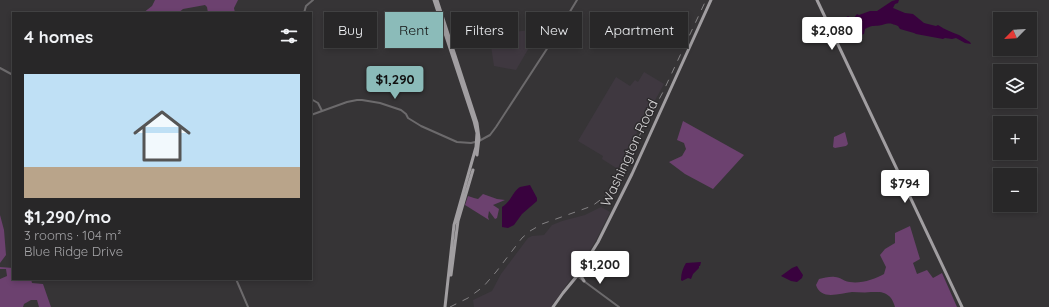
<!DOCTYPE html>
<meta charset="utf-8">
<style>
body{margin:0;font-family:Quicksand,sans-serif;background:#302f30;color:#f1f3f6;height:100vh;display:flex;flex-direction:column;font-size:15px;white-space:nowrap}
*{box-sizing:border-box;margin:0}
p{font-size:13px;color:#a5a5a8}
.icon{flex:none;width:22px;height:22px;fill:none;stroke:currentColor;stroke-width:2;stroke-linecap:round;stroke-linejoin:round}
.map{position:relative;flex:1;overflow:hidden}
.sheet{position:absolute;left:12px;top:12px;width:300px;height:268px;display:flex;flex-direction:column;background:#282728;border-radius:0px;box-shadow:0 2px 6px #0003,0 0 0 1px #444445}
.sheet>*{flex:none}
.hud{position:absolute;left:324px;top:12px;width:380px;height:36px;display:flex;gap:8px}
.needle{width:26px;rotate:246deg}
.buttons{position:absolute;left:993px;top:12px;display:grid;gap:8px}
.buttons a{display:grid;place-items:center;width:44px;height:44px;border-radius:0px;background:#282728;box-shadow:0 2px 6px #0003,0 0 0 1px #444445;font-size:20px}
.price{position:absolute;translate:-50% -34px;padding:0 9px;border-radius:4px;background:#fff;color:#222;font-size:13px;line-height:26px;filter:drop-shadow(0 1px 2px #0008)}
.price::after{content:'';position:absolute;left:50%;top:24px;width:12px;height:9px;margin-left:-6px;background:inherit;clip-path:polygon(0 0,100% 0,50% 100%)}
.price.current{background:#8bbbb9;color:#111}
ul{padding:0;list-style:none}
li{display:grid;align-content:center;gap:8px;height:212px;padding:0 12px}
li+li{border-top:1px solid #444445}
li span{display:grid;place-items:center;height:124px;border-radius:0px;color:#555}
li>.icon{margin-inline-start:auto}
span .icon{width:72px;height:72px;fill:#fffc;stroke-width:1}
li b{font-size:17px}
h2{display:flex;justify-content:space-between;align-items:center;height:48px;padding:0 12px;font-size:17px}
.chip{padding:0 14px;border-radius:0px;background:#282728;box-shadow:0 2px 6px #0003,0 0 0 1px #444445;font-size:14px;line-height:36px}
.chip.current{background:#8bbbb9;color:#111}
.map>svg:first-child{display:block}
.built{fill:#3f3840}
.green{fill:#6c416f}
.water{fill:#39023e}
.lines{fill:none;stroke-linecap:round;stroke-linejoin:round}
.minor{stroke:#6c6a6c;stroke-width:2}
.major{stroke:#a19ea1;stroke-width:3}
.rail{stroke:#848284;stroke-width:1;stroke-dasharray:7 7;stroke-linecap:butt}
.labels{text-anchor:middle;stroke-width:3;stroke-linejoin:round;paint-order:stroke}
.street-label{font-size:14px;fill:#d7d6d7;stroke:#2c2a2c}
</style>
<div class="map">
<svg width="1049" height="307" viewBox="0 0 1049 307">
<rect width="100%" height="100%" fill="#363436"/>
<path class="built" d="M540,29L516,70L494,66L490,39L493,34Z
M644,72L664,84L647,115L635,136L621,171L602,159L603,156L578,141L616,77L630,86L635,80L638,82Z
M601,207L610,212L595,242L579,267L551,307H474L473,300L492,291L501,274L528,238L532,236L544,235L552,225L562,221L585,215Z"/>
<path class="green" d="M155,0H238L234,8L235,13H208L207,7L205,5L183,9L178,13H163L161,12V13H143L152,6Z
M683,121L744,155L713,189L685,174L669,162L682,156L686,149L684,143L677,140Z
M845,132L848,144L846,146L835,148L833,147L834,137Z
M483,194L497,199L505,200L493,205L499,209L497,218L495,219L489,211L488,217L489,220L465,205L468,196L474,198L478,199Z
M0,215L4,230L6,255L0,263Z
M910,226L920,259L913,263L917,274L927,270L933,278L942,273L957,307H895C894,304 892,298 889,296C884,291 877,292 871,292C865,293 858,292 852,292C840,293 821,301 816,285L819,279C824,278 831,276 835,277C840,277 845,282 850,282C860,284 876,279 884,274L886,267L880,255L885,249L895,243V233Z
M0,267L13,268V279H31L32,283L43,284L51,307H39L37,300H31L24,304L23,307H0V279L7,276L6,269H0Z"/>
<path class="water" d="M896,0H899L898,3L895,4L893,8L905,13L913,14L924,23L936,26L938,25C945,30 952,32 959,35C963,37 966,40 970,42L971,44L965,43L956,38L952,39L945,38L943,39L916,34L914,33L900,29L898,26C889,23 890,23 882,25C874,27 874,24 865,29L864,34L857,36L849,37L841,19L845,18L848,16L853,19L857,14L859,15L870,11H877L892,1Z
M530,185L537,198V201L522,214L514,225L508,228L502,227V207C511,202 512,192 520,187C523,186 527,186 530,185Z
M701,262L700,266H699V268L693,274L691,279L688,278L682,281L681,280C681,273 683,268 686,263Z
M797,266L803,275L802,278L797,282L791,281L781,276L792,268Z"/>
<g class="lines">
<path class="minor" d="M304,13L306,6L313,0
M0,68L13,75
M311,99L318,103L322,111
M311,115L347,102L357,100H362L380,103L401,110L406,114L408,118L421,126L457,142L471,143L479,141L490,135L496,127L554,38L577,0
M577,276L619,307
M236,279L248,307"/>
<path class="major" d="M434,0L474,121L477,133L476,147L454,225L445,307
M437,0L477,123L479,138L477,155
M817,0L962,307
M581,270V276L584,281
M451,275L458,221L473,170
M553,307L563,293L577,276L598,242L632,174L711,0"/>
<path class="rail" d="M450,307L468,298L483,287L496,272L522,238L530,231L542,224L592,206L603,198L613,189L623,174L636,142L663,92L706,0"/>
</g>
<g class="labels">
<g class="street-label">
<text transform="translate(629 153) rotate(-65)" y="5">Washington Road</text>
</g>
</g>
</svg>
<div class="buttons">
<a><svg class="needle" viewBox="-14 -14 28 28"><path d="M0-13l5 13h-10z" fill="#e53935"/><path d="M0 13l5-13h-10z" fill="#a5a5a8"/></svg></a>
<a><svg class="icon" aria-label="layers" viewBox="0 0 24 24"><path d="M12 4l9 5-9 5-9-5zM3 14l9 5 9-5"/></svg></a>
<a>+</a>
<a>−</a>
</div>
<b class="price" style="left:832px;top:51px">$2,080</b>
<b class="price current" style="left:395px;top:100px">$1,290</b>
<b class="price" style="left:905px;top:204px">$794</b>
<b class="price" style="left:600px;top:285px">$1,200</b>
<div class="hud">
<a class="chip">Buy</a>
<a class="chip current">Rent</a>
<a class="chip">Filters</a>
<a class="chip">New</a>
<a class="chip">Apartment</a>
</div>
<section class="sheet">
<h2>4 homes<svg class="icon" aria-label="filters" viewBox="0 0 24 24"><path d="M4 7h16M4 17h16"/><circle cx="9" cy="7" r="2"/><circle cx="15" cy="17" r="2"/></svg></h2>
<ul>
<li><span style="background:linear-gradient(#bfe0f5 75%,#b9a48a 0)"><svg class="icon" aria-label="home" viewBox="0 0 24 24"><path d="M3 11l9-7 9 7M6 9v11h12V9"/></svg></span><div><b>$1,290/mo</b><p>3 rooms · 104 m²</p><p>Blue Ridge Drive</p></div></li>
</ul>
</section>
</div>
